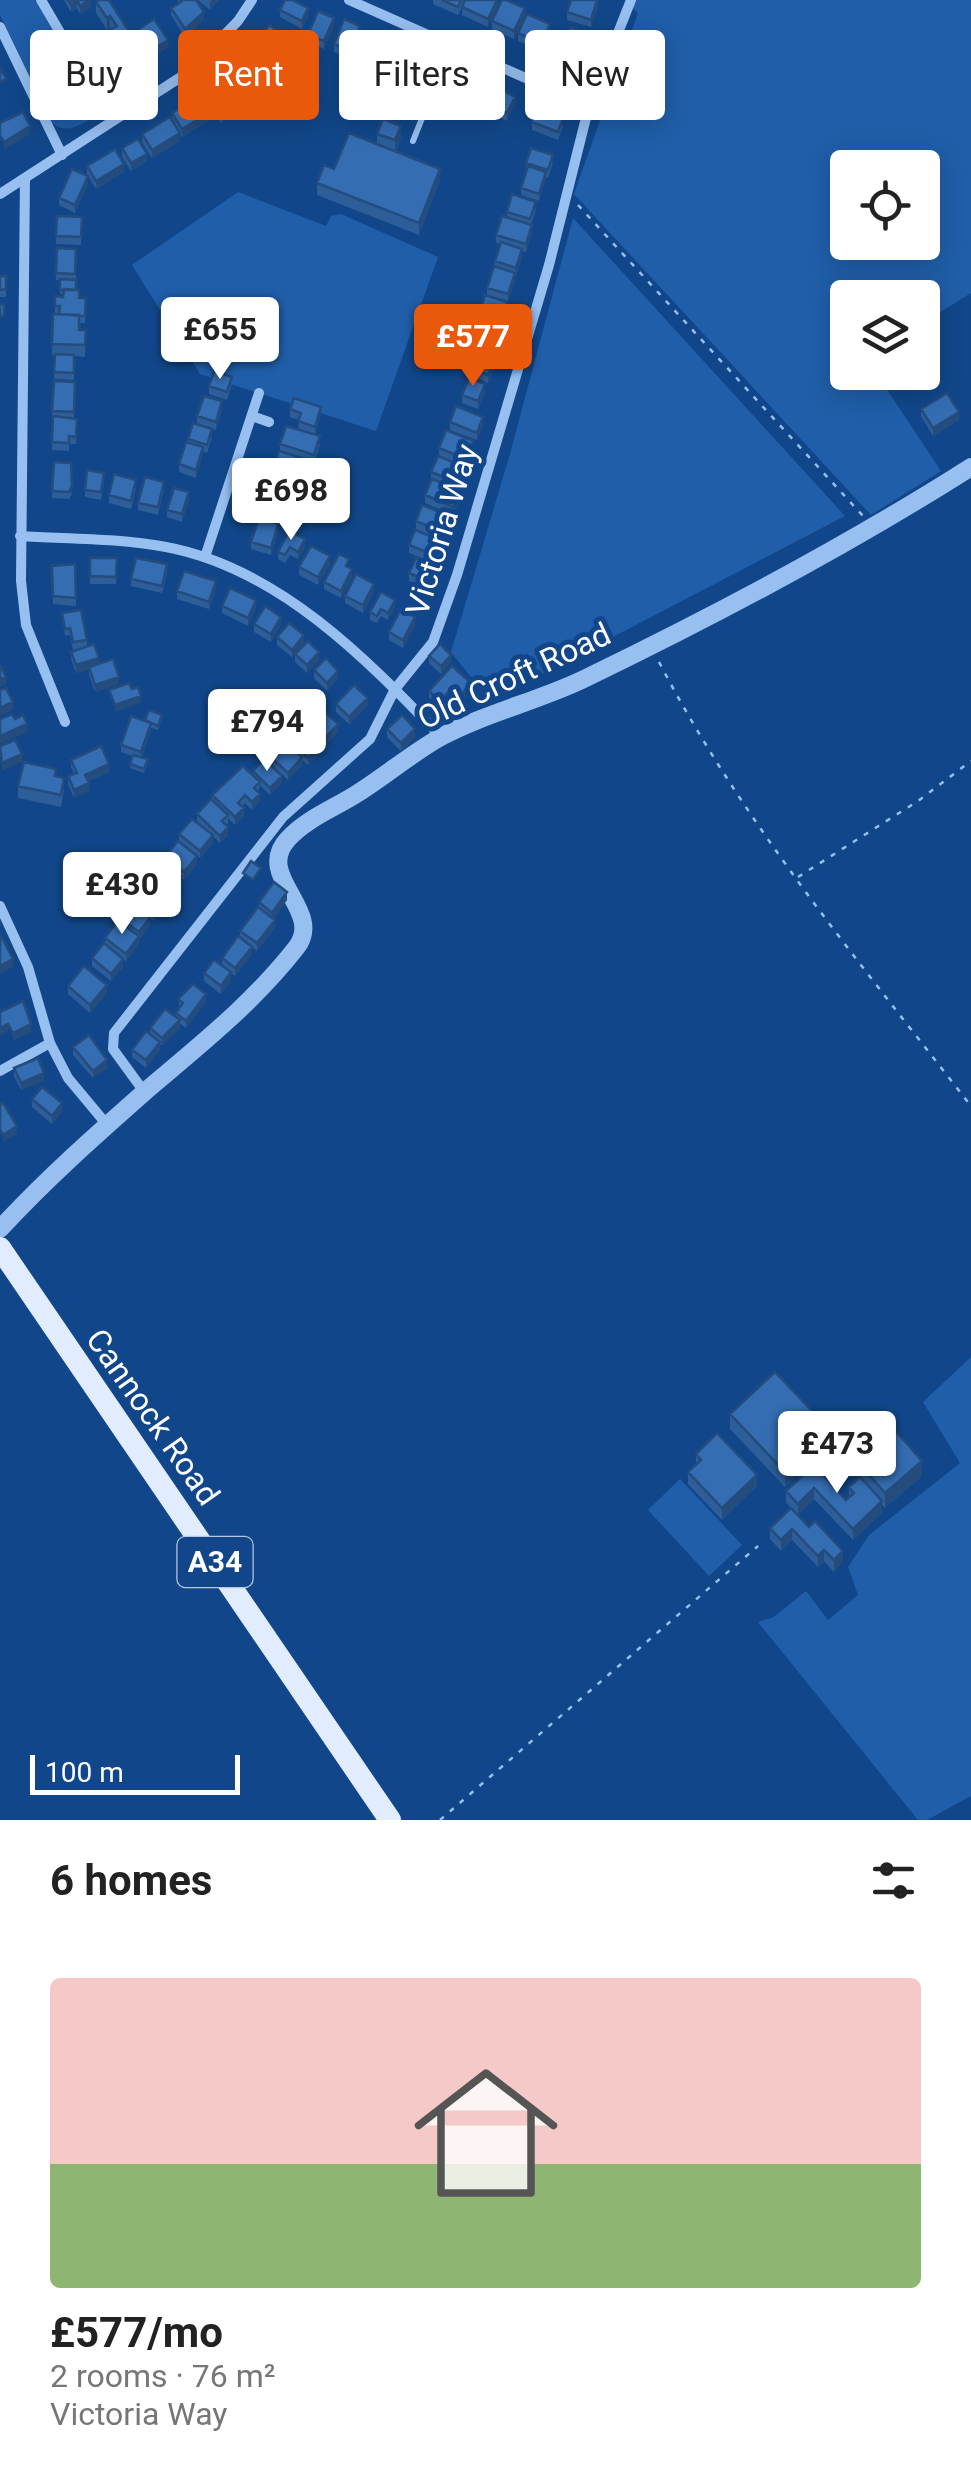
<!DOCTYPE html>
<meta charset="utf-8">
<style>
body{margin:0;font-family:Roboto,sans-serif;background:#f6f6f6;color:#222;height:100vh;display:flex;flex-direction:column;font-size:38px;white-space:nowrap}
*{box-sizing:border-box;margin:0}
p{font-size:32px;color:#767676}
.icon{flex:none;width:55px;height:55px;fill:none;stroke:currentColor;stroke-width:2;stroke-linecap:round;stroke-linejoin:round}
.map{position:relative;height:1820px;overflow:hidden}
.sheet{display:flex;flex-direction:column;background:#fff;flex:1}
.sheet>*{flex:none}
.banner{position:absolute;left:30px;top:30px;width:912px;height:90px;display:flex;gap:20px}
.buttons{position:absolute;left:830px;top:150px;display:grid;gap:20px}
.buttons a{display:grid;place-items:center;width:110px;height:110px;border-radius:10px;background:#fff;box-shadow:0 5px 25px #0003;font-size:50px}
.scale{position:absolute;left:30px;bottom:25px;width:210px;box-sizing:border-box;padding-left:10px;border:5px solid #fff;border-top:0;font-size:28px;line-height:35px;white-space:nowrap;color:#fff;-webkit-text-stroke:8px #11478a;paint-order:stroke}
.price{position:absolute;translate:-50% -85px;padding:0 22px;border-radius:10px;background:#fff;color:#222;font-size:32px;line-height:65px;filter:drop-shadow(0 2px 5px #0008)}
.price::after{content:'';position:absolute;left:50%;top:60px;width:30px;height:22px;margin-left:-15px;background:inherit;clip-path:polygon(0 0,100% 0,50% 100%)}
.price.current{background:#ea580c;color:#fff}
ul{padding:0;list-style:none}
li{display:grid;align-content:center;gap:20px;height:530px;padding:0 50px}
li span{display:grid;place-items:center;height:310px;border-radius:10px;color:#555}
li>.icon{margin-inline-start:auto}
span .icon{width:180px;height:180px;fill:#fffc;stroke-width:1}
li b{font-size:42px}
h2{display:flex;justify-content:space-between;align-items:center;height:120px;padding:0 50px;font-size:42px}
.pill{padding:0 35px;border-radius:10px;background:#fff;box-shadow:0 5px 25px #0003;font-size:35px;line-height:90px}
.pill.current{background:#ea580c;color:#fff}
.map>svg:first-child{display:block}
.green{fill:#205ea9;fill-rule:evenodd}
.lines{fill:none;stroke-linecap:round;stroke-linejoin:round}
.path{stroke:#97c0f1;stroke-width:2.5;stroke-dasharray:5 8;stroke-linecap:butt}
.service{stroke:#97c0f1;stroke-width:6}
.minor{stroke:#97c0f1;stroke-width:10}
.tertiary{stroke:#97c0f1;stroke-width:18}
.primary{stroke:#e1edff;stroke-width:22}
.wall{fill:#2d5e99}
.shaded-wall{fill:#244c7d}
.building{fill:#346db2;stroke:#244c7d;stroke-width:2.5}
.labels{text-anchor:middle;stroke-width:10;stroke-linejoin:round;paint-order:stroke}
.shield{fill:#11478a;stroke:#b8c8dc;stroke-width:2.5}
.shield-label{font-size:30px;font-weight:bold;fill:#fff}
.street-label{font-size:32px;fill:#fff;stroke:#11478a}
</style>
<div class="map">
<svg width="971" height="1820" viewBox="0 0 971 1820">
<rect width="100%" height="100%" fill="#11478a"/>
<path class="green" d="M0,0H35L92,97L94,108L90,119C77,127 67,133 53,124L0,15Z
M632,0H971V293L923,323L922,298H848V372L876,373L941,471L871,515L574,194L638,13L630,5ZM848,168H922V242H848Z
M238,192L326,226L331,216L341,214L438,257L376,431L200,374L132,265Z
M573,218L845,516L490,701L451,652L510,454Z
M971,1357V1796L927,1820H918L758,1622L774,1617L806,1591L828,1620L858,1595L848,1567L869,1535L960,1463L923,1402Z
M680,1479L742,1545L709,1576L648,1510Z"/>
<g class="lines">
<path class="path" d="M578,205L863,516
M659,662C743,823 860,963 971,1106
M798,877L918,801L971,761
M440,1820L758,1546"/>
<path class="service" d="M413,141L451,45"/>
<path class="minor" d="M41,0L112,121
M349,0L589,106
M0,27L62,155
M25,178L21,581L26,625L65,722
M0,194L187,73L238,21L252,0
M252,416L269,422
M20,536C68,539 118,538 166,547C278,568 366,658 441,737
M205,557L259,393
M0,906L28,967L50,1043L68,1078L108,1126
M0,1071L50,1043
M145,1093L113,1049L114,1033L283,817L370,739L395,689L433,642L457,575L549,265L589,106L631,0"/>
<path class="tertiary" d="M0,1229C46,1179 97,1134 148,1089C200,1045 253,1003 296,948C326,911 253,876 288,839C307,818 335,808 358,793C385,776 411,754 439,738C485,713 539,701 586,678C718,614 847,546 971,467"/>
<path class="primary" d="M0,1248L390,1820"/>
</g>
<path class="wall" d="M64,0H91V7L80,14L77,8L71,12Z
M178,0H196L204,20L185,37L171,15V8L178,3Z
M198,0H219L210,10Z
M433,0H465L458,15L433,4Z
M498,0V4L488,27L462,15V7Z
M96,2L133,38V33L168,47L157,55L154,50L144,57L142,55V64L120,78L101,47V35L111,29L110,27L107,30L96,13Z
M598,7L591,27L567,20V12Z
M280,10L308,16L302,29L280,17Z
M525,16L514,39L492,29V21Z
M334,26L324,49L308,42V35Z
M550,32L541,51L518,41V33Z
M360,34L350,59L334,52V44Z
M256,39L287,49L273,63L256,46Z
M581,39L585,48L578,67L551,58V50Z
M360,47H383L376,61L360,54Z
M407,55L400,73L382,65V58Z
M412,65L436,67L430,81L412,73Z
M268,67L251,84L242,76V68Z
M489,92L478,116L460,108V100Z
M208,97L244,102L221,123L208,105Z
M486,103L515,104L507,121L486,111Z
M172,113L208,121L182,137L180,134V141L152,158L142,142V134L172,120Z
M532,122L563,126L558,140L532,130Z
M377,134L401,137L396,151L440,180L419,235L317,195V183L334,169L377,144Z
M122,148L147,161L131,171L122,156Z
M553,162L548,178L546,177L539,201L521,195V188L527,171L526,163Z
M87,166L124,172L96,189L87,174Z
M88,184L75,213L59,205V198Z
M536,209L531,225L532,233L526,252L522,251V257L516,276L515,275V281L507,302V309L501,328L479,322V314L487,295V288L495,267V261L500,244L496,243V235L507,217V212Z
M57,216L82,217L81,245L56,244Z
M57,248L76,249V290L79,298H86L85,323H79V330H86L85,357L74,356V380L54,379L55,355H52L53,314H55V296L63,297V294H60V280H56Z
M0,276H6V297H0Z
M502,337L496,356L476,350V342Z
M470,367H495L488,383L470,375Z
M75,382L74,419H77L76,444H69V451L52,450V411Z
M232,384L227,400L209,394V386Z
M485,392L478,409L462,403V395Z
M222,409L216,430L197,424V416Z
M290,409L321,414L315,434L298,429L299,420L290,417Z
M921,409L959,420L933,436L921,416Z
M450,422L483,425L477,440L450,430Z
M212,437L207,453L203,451L196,478L179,472V464L188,439Z
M280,444H320L314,463L302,459V465L296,485L283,481V471L276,468V461L280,451Z
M439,448L473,449L466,467L439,456Z
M54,462L72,494L69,499L52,498Z
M431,472L463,474L456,489L460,498L453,515L425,503V495L431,480Z
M104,481L101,500L85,497V490Z
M136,488L131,509L109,503V495Z
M164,489L158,515L138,510V503Z
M295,493L288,513L266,507V499Z
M189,500L182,522L167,517V510Z
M416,521L452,524L445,541L416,529Z
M278,531L271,555L251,549V542Z
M289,531L305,547L298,559L290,555L285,563L278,559V552Z
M409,545L440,547L434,563L409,553Z
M90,558H117L116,584H90Z
M75,564L76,606L53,604L52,566Z
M330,564L318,585L299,575V567Z
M349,567L352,577L341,598L324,589V582Z
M167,572L162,593L131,586V579Z
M409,573L437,575L431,590L409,581Z
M216,589L209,609L177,599V591Z
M374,591L363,613L345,603V596Z
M381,592L395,607L388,620L381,616L377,623L370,620V612Z
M222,606L256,608L248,626L222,613Z
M62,613L87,640V646L99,664L119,684L95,692L89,675V669L76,673L71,659V652L73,650L70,635L65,636Z
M254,624H281L271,642L254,632Z
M415,625L403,648L389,640V632Z
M277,637L304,643L292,657L277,645Z
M295,654L319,660L307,673L295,662Z
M429,656L451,662L441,674L429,663Z
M452,666L471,691L460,704L452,696L440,709L429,698V691Z
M314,670L338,678L327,691L314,678Z
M336,704L368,705L349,724L336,712Z
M162,718L158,730L151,728L142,758L148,763L144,773L130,768L132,756L121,752V745L145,720Z
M308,724L338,732L324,747L319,742L321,752L308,765L302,760V765L288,780L273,766V759L292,747V742L308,731Z
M387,729L415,737L401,751L387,737Z
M71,760L109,772L88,781L89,791L74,798L68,784V776L74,774L71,767Z
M253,771L282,783L270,795L260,785L258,792L260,801L252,810L245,803L242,806L244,816L235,825L228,818V823L226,825L228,835L220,843L213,836V843L200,858L179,842V834L205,829L197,821V814L212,800V795L253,775Z
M18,786L64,789L61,807L18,798Z
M165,857L197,864L184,880L182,878V884L170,900L166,897V904L154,921L150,918V925L139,940V944L126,961L123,959V967L111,981L92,966V958L105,944V938L120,923V918L134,905V898L150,884V876L165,863Z
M287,900L273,919L275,928L257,951L252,947V954L235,976L231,973V980L221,994L204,981V973L222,965V958L240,938V931L259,908V902Z
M68,986L107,993L90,1013L68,994Z
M178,999L206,1002L186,1028L180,1024V1028L162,1045L160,1044V1049L146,1068L132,1057V1050L150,1034V1028L176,1017V1013L180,1008Z
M73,1047L107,1068L93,1078L73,1055Z
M14,1068L44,1081L21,1090L14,1076Z
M32,1099L62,1111L52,1124L32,1107Z
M730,1414L830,1445L785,1487L730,1429Z
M842,1443L922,1476L885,1508L882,1505V1513L853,1540L814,1499L798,1515L843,1562L834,1572L824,1561L818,1567L792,1540L781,1551L770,1539V1528L791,1508L786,1502V1491L814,1465L846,1500L849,1498V1487L859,1478L842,1458Z
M696,1454L757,1486L722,1520L688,1484V1472L696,1465Z"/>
<path class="shaded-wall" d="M77,0V8L71,12V4Z
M91,0V7L80,14V6Z
M212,0H219L210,10V3Z
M497,0H498V4L488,27V19Z
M598,0V7L591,27V20Z
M308,8V16L302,29V21Z
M525,8V16L514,39V31Z
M204,12V20L185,37V29Z
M110,16V27L107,30V18Z
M334,18V26L324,49V41Z
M550,24V32L541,51V44Z
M360,26V34L350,59V51Z
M383,39V47L376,61V54Z
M168,40V47L157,55V47Z
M585,40V48L578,67V59Z
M287,41V49L273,63V55Z
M154,43V50L144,57V49Z
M407,48V55L400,73V65Z
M142,52V64L120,78V66Z
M268,59V67L251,84V77Z
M436,59V67L430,81V73Z
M489,84V92L478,116V108Z
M244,94V102L221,123V115Z
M515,97V104L507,121V113Z
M208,113V121L182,137V129Z
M30,126V134L4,150V142Z
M401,126V137L395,152V140Z
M180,133V141L152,158V150Z
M147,154V161L131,171V163Z
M124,164V172L96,189V181Z
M440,169V180L419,235V223Z
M546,172V180L539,201V194Z
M88,176V184L75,213V205Z
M532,225V233L526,252V244Z
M522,249V257L516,276V268Z
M515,273V281L508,302V294Z
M507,302V309L501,328V321Z
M502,329V337L496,356V349Z
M495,359V367L488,383V375Z
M485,384V392L478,409V401Z
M222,401V409L216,430V422Z
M321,407V414L315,434V427Z
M959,412V420L933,436V428Z
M483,417V425L477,440V433Z
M473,441V449L466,467V459Z
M203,447V455L196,478V470Z
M302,458V465L296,485V477Z
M463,466V474L456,490V482Z
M295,486V493L288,513V506Z
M460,490V498L453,515V507Z
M189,492V500L182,522V514Z
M452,517V524L445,541V533Z
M278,524V531L271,555V548Z
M305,539V547L298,559V552Z
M440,540V547L434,563V555Z
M330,556V564L318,585V577Z
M437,567V575L431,590V582Z
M352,569V577L341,598V591Z
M216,581V589L209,609V602Z
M374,584V591L363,613V605Z
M256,600V608L248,626V618Z
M395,600V607L388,620V613Z
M281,617V624L271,642V634Z
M415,617V625L403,648V640Z
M304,635V643L292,657V650Z
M319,652V660L307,673V665Z
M451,655V662L441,674V666Z
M99,658V665L76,673V665Z
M338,671V678L327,691V683Z
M6,677V684L0,687V679Z
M119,677V684L95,692V685Z
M471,683V691L460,704V696Z
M452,688V696L440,709V701Z
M141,696V703L115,712V705Z
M368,698V705L349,724V717Z
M13,702V710L0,716V708Z
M151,723V730L141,760V752Z
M27,724V732L0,744V736Z
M338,724V732L324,747V739Z
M415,729V737L401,751V743Z
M321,744V752L308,765V758Z
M22,754V762L2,771V763Z
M302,757V765L288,780V773Z
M109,764V772L85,782V775Z
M282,776V783L270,795V788Z
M89,783V791L74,798V790Z
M260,794V801L252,810V802Z
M244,808V816L235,825V817Z
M228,827V835L220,843V836Z
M213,835V843L200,858V851Z
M197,856V864L184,880V872Z
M182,877V884L170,900V892Z
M287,892V900L272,920V913Z
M166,896V904L154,921V913Z
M150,917V925L139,940V932Z
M275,920V928L257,951V943Z
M139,936V944L126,961V954Z
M252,947V954L235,976V968Z
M13,959V967L0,974V966Z
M123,959V967L111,981V974Z
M231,972V980L221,994V986Z
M107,985V993L90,1013V1005Z
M206,994V1002L186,1028V1021Z
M180,1020V1028L162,1045V1038Z
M8,1024V1031L0,1036V1028Z
M31,1024V1032L13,1041V1033Z
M160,1042V1049L146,1068V1060Z
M107,1060V1068L93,1078V1071Z
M44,1073V1081L21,1090V1083Z
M62,1103V1111L52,1124V1116Z
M17,1126V1134L3,1142V1135Z
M830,1430V1445L785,1487V1472Z
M922,1461V1476L885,1508V1493Z
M757,1475V1486L722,1520V1508Z
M814,1488V1499L798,1515V1504Z
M882,1501V1513L853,1540V1529Z
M792,1529V1540L781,1551V1540Z
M824,1550V1561L818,1567V1556Z
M843,1551V1562L834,1572V1560Z"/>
<path class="building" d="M68,0H89L80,6L77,0L71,4Z
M99,0H109L142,52L120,66L101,35L117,26L110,16L107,18L96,2Z
M180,0H196L204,12L185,29L171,8L181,2Z
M285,0H292L308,8L302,21L280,10Z
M442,0H461L458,7Z
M465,0H497L488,19L462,7Z
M502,0H506L525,8L514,31L492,21Z
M571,0H597L591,20L567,12Z
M318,11L334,18L324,41L308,35Z
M527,14L550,24L541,44L518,33Z
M154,19L168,40L157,47L154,43L144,49L133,33Z
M344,19L360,26L350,51L334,44Z
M270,25L287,41L273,55L256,39Z
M570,27L581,31L579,38L585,40L578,59L551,50L558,31L568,34Z
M366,32L383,39L376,54L360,47Z
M390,40L407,48L400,65L382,58Z
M259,50L268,59L251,77L242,68Z
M417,51L436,59L430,73L412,65Z
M0,67L6,79L0,82Z
M470,76L489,84L478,108L460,100Z
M233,79L244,94L221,115L208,97Z
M494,86L515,97L507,113L486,103Z
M198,97L208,113L182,129L172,113Z
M537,108L563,118L558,132L532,122Z
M23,112L30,126L4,142L0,135V123Z
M170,117L180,133L152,150L142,134Z
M383,119L401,126L395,140L377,134Z
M349,133L440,169L419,223L317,183L324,165L334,169Z
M138,139L147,154L131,163L122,148Z
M531,148L553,155L548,170L526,163Z
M115,149L124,164L96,181L87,166Z
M528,166L546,172L539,194L521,188Z
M72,169L88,176L75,205L59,198Z
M512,194L536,202L530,219L507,212Z
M57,216L82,217L81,237L56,236Z
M502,216L532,225L526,244L496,235Z
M501,242L522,249L516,268L495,261Z
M57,248L76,249L75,274L56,273Z
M494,266L515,273L508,294L487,288Z
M0,276H6V289L0,290Z
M60,279L76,280V290H60Z
M64,289L79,290V298H86L85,316L59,314L60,306H55V296L63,297Z
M485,295L507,302L501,321L479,314Z
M0,304H4V316H0Z
M53,314L79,315V330H86L85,345L52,344Z
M482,323L502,329L496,349L476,342Z
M476,351L495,359L488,375L470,367Z
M55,354L74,355V373L54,372Z
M214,371L232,377L227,392L209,386Z
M469,378L485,384L478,401L462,395Z
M54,381L75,382L74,412L52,411Z
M947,393L959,412L933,428L921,409Z
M204,396L222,401L216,422L197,416Z
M294,398L321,407L315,427L298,421L301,413L290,409Z
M456,406L483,417L477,433L450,422Z
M53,416L77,419L76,437L69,436V443L52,442Z
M193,423L212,429L207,445L188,439Z
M286,426L320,436L314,455L280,444Z
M446,430L473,441L466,459L439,448Z
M186,442L203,447L196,470L179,464Z
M279,451L302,458L296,477L283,473L286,464L276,461Z
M438,456L463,466L456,482L431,472Z
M54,462L71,463L72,486L69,492L52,491Z
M87,470L104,473L101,492L85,490Z
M114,474L136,480L131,501L109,495Z
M145,477L164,482L158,507L138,503Z
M273,479L295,486L288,506L266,499Z
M432,479L460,490L453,507L425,495Z
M174,488L189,492L182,514L167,510Z
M422,505L452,517L445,533L416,521Z
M259,518L278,524L271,548L251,542Z
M415,530L440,540L434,555L409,545Z
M289,531L305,539L298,552L290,547L285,555L278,552Z
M311,546L330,556L318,577L299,567Z
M339,554L349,559L346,566L352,569L341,591L324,582Z
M90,558H117L116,577L90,576Z
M136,558L167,564L162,586L131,579Z
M416,558L437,567L431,582L409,573Z
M75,564L76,598L53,596L52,566Z
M184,571L216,581L209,602L177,591Z
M356,574L374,584L363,605L345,596Z
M230,588L256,600L248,618L222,606Z
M381,592L395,600L388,613L381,609L377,616L370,612Z
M265,606L281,617L271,634L254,624Z
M401,609L415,617L403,640L389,632Z
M81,610L87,640L73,642L70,628L65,629L62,613Z
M289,623L304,635L292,650L277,637Z
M308,641L319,652L307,665L295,654Z
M94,644L99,658L76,665L71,652Z
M440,644L451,655L441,666L429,656Z
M326,658L338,671L327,683L314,670Z
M113,659L119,677L95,685L89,667Z
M0,665L6,677L0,679Z
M452,666L471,683L460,696L452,688L440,701L429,691Z
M129,683L132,689L138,687L141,696L115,705L109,690Z
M354,685L368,698L349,717L336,704Z
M6,688L13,702L0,708V690Z
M322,709L338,724L324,739L308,724Z
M149,710L162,715L158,726L145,720Z
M12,714L15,719L23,715L27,724L0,736V719Z
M402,715L415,729L401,743L387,729Z
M131,716L151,723L141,752L121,745Z
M305,728L321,744L308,758L292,742Z
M15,740L22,754L2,763L0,746Z
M288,743L302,757L288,773L273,759Z
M101,746L109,764L85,775L89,783L74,790L68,776L77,773L71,760Z
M133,755L148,759L144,769L130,764Z
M264,759L282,776L270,788L253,771Z
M24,762L56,769L55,776L64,778L61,795L18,786Z
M243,766L260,782L254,788L260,794L252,802L245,795L238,803L244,808L235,817L212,795Z
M211,799L228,815L222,821L228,827L220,836L197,814Z
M192,819L213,835L200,851L179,834Z
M178,841L197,856L184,872L165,857Z
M162,861L182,877L170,892L150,876Z
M251,861L261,868L253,880L243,873Z
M146,882L166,896L154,913L134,898Z
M274,882L287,892L272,913L259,902Z
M131,903L150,917L139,932L120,918Z
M258,907L275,920L257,943L240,931Z
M118,921L139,936L126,954L105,938Z
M1,936L13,959L0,966V937Z
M238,936L252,947L235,968L222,958Z
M104,943L123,959L111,974L92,958Z
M214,960L231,972L221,986L204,973Z
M84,966L107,985L90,1005L68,986Z
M193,984L206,994L186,1021L176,1013L183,1003L178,999Z
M23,1001L31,1024L13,1033L8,1024L0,1028V1012Z
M165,1009L180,1020L162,1038L150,1028Z
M146,1031L160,1042L146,1060L132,1050Z
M89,1035L107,1060L93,1071L73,1047Z
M38,1058L44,1073L21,1083L14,1068Z
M42,1087L62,1103L52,1116L32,1099Z
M3,1103L17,1126L3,1135L0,1130V1105Z
M775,1372L830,1430L785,1472L730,1414Z
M878,1411L922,1461L885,1493L842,1443Z
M717,1433L757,1475L722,1508L688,1472L701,1460L696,1454Z
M814,1465L846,1500L854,1493L849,1487L860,1477L882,1501L853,1529L814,1488L798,1504L786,1491Z
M791,1508L809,1527L815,1521L843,1551L834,1560L824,1550L818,1556L792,1529L781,1540L770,1528Z"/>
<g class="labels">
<rect class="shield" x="177.5" y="1537" width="75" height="50" rx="8"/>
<g class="shield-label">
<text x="215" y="1572">A34</text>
</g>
<g class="street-label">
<text transform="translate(442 530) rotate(-73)" y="11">Victoria Way</text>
<text transform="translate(514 676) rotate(-25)" y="11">Old Croft Road</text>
<text transform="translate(153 1417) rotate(55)" y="11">Cannock Road</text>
</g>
</g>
</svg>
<div class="buttons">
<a><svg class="icon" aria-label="locate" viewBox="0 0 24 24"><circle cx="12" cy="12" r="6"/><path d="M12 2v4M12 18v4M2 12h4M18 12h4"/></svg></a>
<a><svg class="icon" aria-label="layers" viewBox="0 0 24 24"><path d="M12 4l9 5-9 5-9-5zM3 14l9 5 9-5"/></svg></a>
</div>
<div class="scale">100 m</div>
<b class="price" style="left:220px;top:382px">£655</b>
<b class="price current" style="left:473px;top:389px">£577</b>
<b class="price" style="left:291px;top:543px">£698</b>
<b class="price" style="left:267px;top:774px">£794</b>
<b class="price" style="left:122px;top:937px">£430</b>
<b class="price" style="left:837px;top:1496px">£473</b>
<div class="banner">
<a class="pill">Buy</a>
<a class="pill current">Rent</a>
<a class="pill">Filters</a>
<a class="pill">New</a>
</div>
</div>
<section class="sheet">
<h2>6 homes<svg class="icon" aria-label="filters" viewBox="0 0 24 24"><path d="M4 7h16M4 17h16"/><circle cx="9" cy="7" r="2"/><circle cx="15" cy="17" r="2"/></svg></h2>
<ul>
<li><span style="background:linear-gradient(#f6c9c9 60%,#8fb573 0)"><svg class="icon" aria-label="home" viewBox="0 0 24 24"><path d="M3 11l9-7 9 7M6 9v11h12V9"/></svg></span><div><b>£577/mo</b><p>2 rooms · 76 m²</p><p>Victoria Way</p></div></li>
</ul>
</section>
